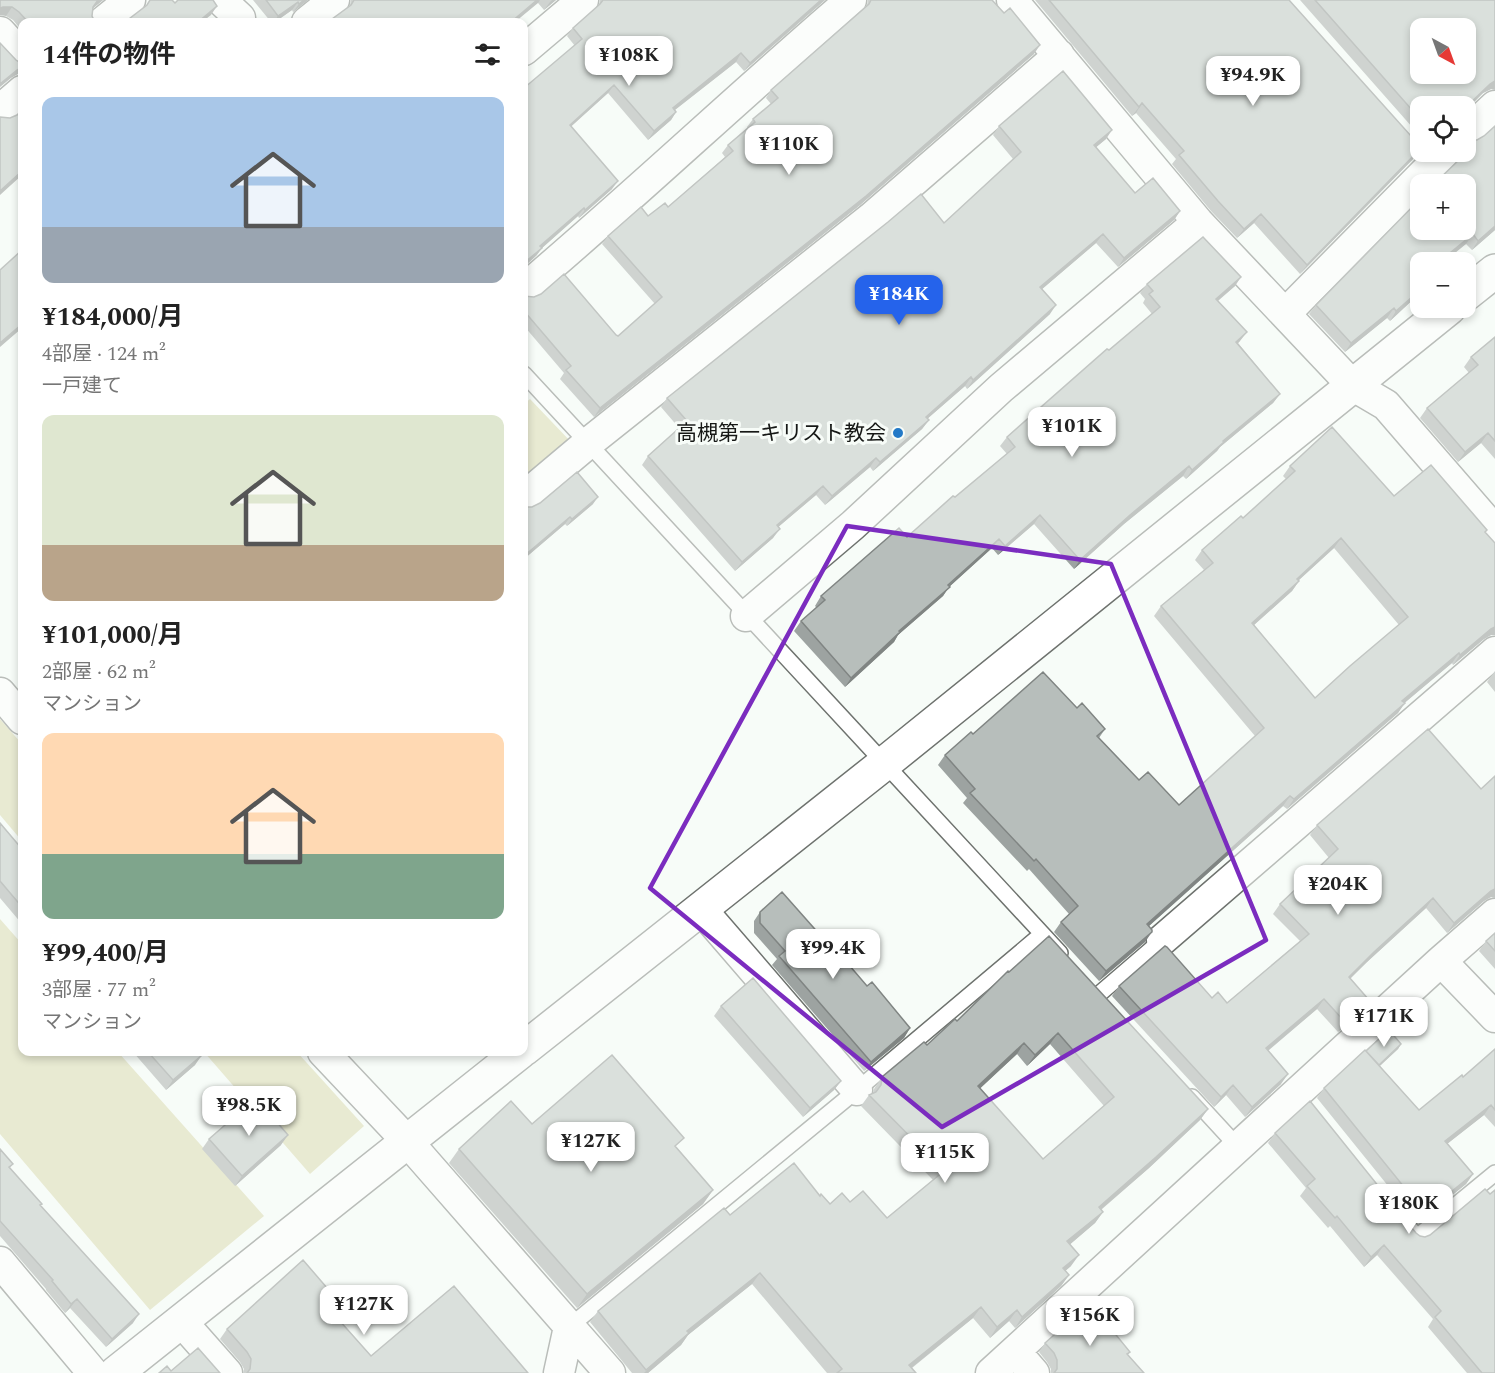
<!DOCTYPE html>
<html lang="ja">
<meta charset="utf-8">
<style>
body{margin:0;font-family:Spectral,"Noto Sans JP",serif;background:#f6f6f6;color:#222;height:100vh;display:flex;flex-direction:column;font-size:22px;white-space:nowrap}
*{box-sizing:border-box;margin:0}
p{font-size:20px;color:#767676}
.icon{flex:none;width:33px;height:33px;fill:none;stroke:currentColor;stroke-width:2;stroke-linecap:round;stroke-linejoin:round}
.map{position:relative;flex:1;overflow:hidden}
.drawer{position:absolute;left:18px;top:18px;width:510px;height:1038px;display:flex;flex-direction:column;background:#fff;border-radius:12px;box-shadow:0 3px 9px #0003}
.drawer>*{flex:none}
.needle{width:39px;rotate:139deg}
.buttons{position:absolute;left:1410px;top:18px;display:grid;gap:12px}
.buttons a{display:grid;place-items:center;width:66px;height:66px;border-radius:12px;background:#fff;box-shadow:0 3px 9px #0003;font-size:30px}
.price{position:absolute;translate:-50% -51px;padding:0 14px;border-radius:12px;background:#fff;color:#222;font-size:20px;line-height:39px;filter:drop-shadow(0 2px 3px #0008)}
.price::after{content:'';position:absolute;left:50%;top:36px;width:18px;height:14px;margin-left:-9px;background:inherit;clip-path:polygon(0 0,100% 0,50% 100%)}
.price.selected{background:#2563eb;color:#fff}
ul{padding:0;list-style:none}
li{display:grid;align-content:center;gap:12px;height:318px;padding:0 24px}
li span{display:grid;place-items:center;height:186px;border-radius:12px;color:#555}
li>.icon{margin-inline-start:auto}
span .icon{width:108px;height:108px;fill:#fffc;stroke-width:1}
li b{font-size:26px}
h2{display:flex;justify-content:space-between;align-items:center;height:72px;padding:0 24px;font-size:26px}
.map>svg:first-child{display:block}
.green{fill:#d5d5a4}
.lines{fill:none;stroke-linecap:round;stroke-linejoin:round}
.lane-casing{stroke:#6e726e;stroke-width:18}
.street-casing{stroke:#6e726e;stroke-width:33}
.secondary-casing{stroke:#6e726e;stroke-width:36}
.lane{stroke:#fff;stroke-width:15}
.street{stroke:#fff;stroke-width:30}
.secondary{stroke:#fff;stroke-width:33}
.wall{fill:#9da3a1;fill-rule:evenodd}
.shaded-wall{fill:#808583}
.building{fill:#b7bebb;stroke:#808583;stroke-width:1.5;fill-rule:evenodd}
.marked{fill:none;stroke:#7b2cbf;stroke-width:4.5;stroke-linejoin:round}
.poi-dot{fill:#2279c7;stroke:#f7fcf8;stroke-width:2}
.labels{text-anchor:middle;stroke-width:6;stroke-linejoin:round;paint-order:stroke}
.poi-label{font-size:21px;fill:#161816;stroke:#f7fcf8;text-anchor:end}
</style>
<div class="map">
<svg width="1495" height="1373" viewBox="0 0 1495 1373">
<rect width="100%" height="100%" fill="#f7fcf8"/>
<path class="green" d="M530,399L572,443L524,483V404Z
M0,719L22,744V841L0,815Z
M0,919L22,944V1052H118L264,1216L150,1310L0,1134Z
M204,1052H297L364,1126L310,1174Z"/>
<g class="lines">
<g class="lane-casing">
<path id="lane" d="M524,374L1060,953
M1098,995L1162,940
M1192,1097L1238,1147
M1407,1225L1417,1237L1495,1173
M569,1327L857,1090L1042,934"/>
</g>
<g class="street-casing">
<path id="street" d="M221,0L240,18
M1012,0L1198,222L1352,385L1386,405L1495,531
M103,22L130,0
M307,22L334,0
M0,32L22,56
M524,50L583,0
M0,110L22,91
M1466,133L1495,106
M524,289C635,195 740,95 851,0
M1285,314L1445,152
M524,497L587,444L871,218L1059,55
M746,616L853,525L1001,388L1198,222
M0,693L22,719
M701,909L857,1090
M1162,940L1495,652
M1441,961L1495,1017
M323,1052L407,1141L610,1373
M0,1262L93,1373
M181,1321L227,1373
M1015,1351L1034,1373
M559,1373L569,1327
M991,1373L1441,961L1495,914"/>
</g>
<g class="secondary-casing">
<path id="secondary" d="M1466,294L1495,271
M524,1049L885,763L1449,308
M116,1373L520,1052"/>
</g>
<use href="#lane" class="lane"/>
<use href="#street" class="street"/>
<use href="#secondary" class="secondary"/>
</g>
<path class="wall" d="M1,0H103L93,8L92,16L95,22H22V31L13,20L6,16Z
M253,0H308L293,12L292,10L275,22H271Z
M351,0H556L544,10L538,3L350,5Z
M600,0H825L744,71L736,62L675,110L676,112L671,120L648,140L608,93L571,126L612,189L579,218L578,216L542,248L536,256L575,46L567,36L573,28L599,5Z
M868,0H992L1034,54L860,205L594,417L560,379L564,373L524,326V296L618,336L655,304L602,244L608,236L668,207L725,157L722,153L728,145L747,128V127L753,119L771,104L766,98L771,90L867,5Z
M1035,0H1289L1415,157L1300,274L1254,223L1237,238L1211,211L1172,164L1176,159L1136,113L1132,116Z
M1300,0H1495L1491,89L1483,93L1466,110V106H1420V136Z
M999,126L1106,139L1096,147L1135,193L1180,211L1174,220L1118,267L1096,243L1042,289L1050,314L967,389L965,386L927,419L929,420L922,429L873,471L870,467L825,505L816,495L778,527L773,538L735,571L642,465L648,456L679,428L661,407L667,398L944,223L1013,159L993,135Z
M1495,126V230L1472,250L1466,244L1420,262V293L1390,321L1387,318L1345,352L1309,314L1316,305L1461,157L1462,152H1466V144L1468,140H1477L1484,136Z
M1147,284L1235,286L1218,301L1240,341L1238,343L1280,394L1273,403L1220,447L1217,451L1186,479L1183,476L1124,524L1074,569L1034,524L998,555L992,548L949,587L943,596L898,635L894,642L845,687L794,631L801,621L817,608L815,606L821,596L907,537L1007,454L1000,446L1007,437L1152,314L1143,303L1145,299L1140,293Z
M1495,337V459L1481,443L1458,462L1420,418L1427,408L1469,373L1464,367L1471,357Z
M1290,466L1394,496L1486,533L1491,635L1484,639L1453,665L1452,663L1404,703L1398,713L1287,809L1283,806L1149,926L1145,942L1099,981L1054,932L1061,922L1069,914L1029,869L1027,871L963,803L967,798L938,765L945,755L973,734L1077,708L1105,729L1099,738L1139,780L1179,805L1255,736L1154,616L1161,606L1204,570L1195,560L1202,550L1243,518L1286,479L1283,476ZM1334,548L1399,625L1315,698L1254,625L1292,591L1299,581H1298Z
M593,504L567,526L565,524L524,559V510Z
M1495,671V692L1487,682Z
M1495,776V898L1491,897L1484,901L1447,933L1426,908L1367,962L1350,978L1362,1010L1338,1032L1317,1009L1268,1051L1281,1084L1245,1117L1226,1095L1214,1107L1112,996L1119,986L1212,998L1227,1003L1300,941L1273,914L1280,904L1329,858L1310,835L1317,825L1481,789Z
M0,823L22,849V924L0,898Z
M760,912L829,945L867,986L910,1028L904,1038L864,1071L772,965L777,959L754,933V921Z
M1495,933V969L1479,951L1486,941Z
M1004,975L1208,1109L1200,1120L1149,1168L1101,1210L1103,1212L1095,1223L1070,1244L1071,1266L1065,1271L1069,1275L1061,1286L1015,1328L1009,1321L990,1338L973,1318L912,1368L916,1373H827L752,1284L688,1335L681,1345L648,1373H632L590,1322L598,1311L730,1215L820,1196L830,1204L850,1202L887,1218L933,1180L861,1106L869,1095L873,1093L874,1089L882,1077L927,1045L957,1021ZM1050,1044L1104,1106L1043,1159L980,1088L1017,1054L1027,1066Z
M721,1006L841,1081L834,1090L803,1117L714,1016Z
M1401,1044L1398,1049L1380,1066L1419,1110L1463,1077L1495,1049V1127L1484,1115L1447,1144L1473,1174L1466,1184L1418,1223L1317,1098L1324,1088L1366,1051Z
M133,1052H198L195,1065L166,1090Z
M532,1124L677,1148L713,1190L703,1204L577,1308L449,1163L459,1149Z
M1275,1133L1420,1236L1425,1237L1430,1235L1490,1194L1495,1373H1467L1428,1327L1433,1319L1377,1255L1364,1267L1330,1226L1328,1228L1300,1196L1306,1188L1268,1143Z
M209,1139L281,1145L235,1186L202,1149Z
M0,1149L13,1164L10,1168L133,1323L106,1347L70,1308L65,1313L46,1290V1289L0,1236Z
M333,1313L371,1356L528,1373H243L244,1369L240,1362L220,1339L227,1329Z
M1045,1343L1130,1352L1128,1355L1144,1373H1051V1369L1047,1362L1039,1352Z"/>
<path class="shaded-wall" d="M98,0H103L92,9Z
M304,0H308L293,12L299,4Z
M537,0H540L538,3L515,22H511Z
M552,0H556L544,10L550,2Z
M821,0H825L744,71L750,63Z
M298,2L292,10L275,22H274L278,16Z
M217,6L211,15L202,22H198Z
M3,7H12L6,16L0,15V8Z
M1040,45L1034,54L860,205L594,417L600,408Z
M741,53L736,62L667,116L673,108Z
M22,67V74H18L11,78L0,87V84L17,70Z
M1495,81V90L1491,89L1483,93L1466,110V107L1490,84Z
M614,85L608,93L564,133L570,125Z
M1142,103L1136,113L1132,116L1139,107Z
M676,112L671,120L648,140L654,131Z
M1112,130L1106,139L1088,154L1094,145Z
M1420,149L1415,157L1300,274L1307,265Z
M22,171V175L0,195V191Z
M618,181L612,189L579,218L585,210Z
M584,208L578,216L542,248L536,256L524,267V263L540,246Z
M1180,211L1174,220L1118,267L1124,258Z
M1261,214L1254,223L1237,238L1244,229Z
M1495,226V230L1472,250L1478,241Z
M1103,234L1096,243L1034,296L1040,287Z
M1473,234L1466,244L1444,262H1439Z
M1241,277L1235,286L1209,308L1216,299Z
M1420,290V293L1390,321L1396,311Z
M1056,305L1050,314L967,389L973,380Z
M1394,308L1387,318L1345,352L1351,343Z
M22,324V328L0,347V343Z
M1247,332L1240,341L1230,351L1236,342Z
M971,377L965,386L919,426L926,417Z
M1280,394L1273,403L1220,447L1217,451L1186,479L1192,470L1223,441Z
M929,420L922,429L873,471L880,462Z
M1488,433L1481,443L1458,462L1465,452Z
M876,458L870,467L825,505L832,496Z
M1189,466L1183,476L1124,524L1074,569L1080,560L1130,515Z
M823,486L816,495L770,534L777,525Z
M598,497L593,504L567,526L572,519Z
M1040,515L1034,524L998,555L1005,546Z
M570,517L565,524L524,559V556Z
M780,529L773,538L735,571L742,562Z
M1341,538L1334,548L1290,588L1297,579Z
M999,539L992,548L949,587L943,596L898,635L894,642L845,687L851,678L899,631Z
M1299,581L1292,591L1245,633L1252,623Z
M1495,627V635H1491L1484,639L1453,665L1460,655L1491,629Z
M1459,653L1452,663L1395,711L1402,701Z
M1405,703L1398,713L1287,809L1294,799Z
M1290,796L1283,806L1140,934L1147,924Z
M1495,889V898L1491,897L1484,901L1447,933L1454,923L1491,891Z
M1433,898L1426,908L1367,962L1342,987L1349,977L1374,952Z
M1152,932L1145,942L1099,981L1106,971Z
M1324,999L1317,1009L1259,1058L1266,1048Z
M1369,1000L1362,1010L1338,1032L1345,1022Z
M910,1028L904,1038L864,1071L871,1062Z
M1058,1033L1050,1044L1027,1066L1035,1055Z
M1024,1043L1017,1054L971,1097L978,1086Z
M1401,1044L1398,1049L1374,1071L1377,1066Z
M202,1055L195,1065L166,1090L173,1080Z
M1288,1074L1281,1084L1245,1117L1252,1107Z
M841,1081L834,1090L803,1117L810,1108Z
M1233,1085L1226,1095L1214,1107L1221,1097Z
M1491,1105L1484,1115L1438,1151L1445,1141Z
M1208,1109L1200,1120L1149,1168L1091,1218L1099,1207Z
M288,1135L281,1145L235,1186L242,1176Z
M1473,1174L1466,1184L1418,1223L1425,1213Z
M713,1190L703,1204L577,1308L587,1294Z
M1103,1212L1095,1223L1060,1253L1067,1241Z
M1384,1245L1377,1255L1364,1267L1371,1257Z
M1079,1255L1071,1266L1056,1279L1063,1268Z
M760,1273L752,1284L688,1335L681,1345L648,1373H644L687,1331Z
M1069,1275L1061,1286L1015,1328L1022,1317Z
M77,1299L70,1308L65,1313L71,1304Z
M340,1303L333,1313L331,1311Z
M981,1307L973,1318L905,1373L909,1365Z
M1017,1310L1009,1321L990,1338L997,1327Z
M139,1314L133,1323L106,1347L112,1339Z"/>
<path class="building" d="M1,0H98L93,7L92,16L95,22H28L19,12L12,7H3L0,8V1Z
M150,0H172L175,3L178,0H213L217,6L198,22H125L147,5Z
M266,0H304L299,4L298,2L278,16Z
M354,0H537L511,22H328L351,5Z
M603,0H821L750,63L741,53L673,108L676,112L654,131L614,85L570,125L618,181L585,210L584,208L540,246L542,248L524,263V88L582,39L573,28L600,4Z
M871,0H992L1004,13L1010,8L1040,45L866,196L600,408L566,370L571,366L524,311V296L534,297L541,294L564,274L616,335L618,336L662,297L608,236L641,207L648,216L665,203L668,207L733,151L728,145L755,122L753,119L778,98L771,90L869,4Z
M1049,0H1289L1420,146V149L1307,265L1261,214L1244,229L1218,201L1179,155L1184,151L1142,103L1139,107Z
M1315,0H1495V81L1490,84L1466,107L1420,106V119ZM1420,28H1466V74H1420Z
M0,43L16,60L22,64V67L17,70L0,84Z
M1063,71L1112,130L1094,145L1135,193L1153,178L1180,211L1124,258L1103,234L1040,287L1056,305L973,380L971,377L926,417L929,420L880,462L876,458L832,496L823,486L777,525L780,529L742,562L648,456L687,421L667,398L888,222L921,194L944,223L1021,152L999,126Z
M22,110V171L0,191V117L10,118L17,115Z
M1495,126V226L1478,241L1473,234L1439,262H1420V290L1396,311L1394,308L1351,343L1316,305L1420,199V230H1466V184H1434L1464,155L1468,147V140H1477L1484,136Z
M1203,237L1241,277L1216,299L1247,332L1236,342L1280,394L1223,441L1224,442L1192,470L1189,466L1130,515L1080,560L1040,515L1005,546L999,539L948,585L950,587L899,631L900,632L851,678L801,621L825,600L821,596L899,528L907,537L953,496L955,497L1015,447L1007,437L1107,349L1109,350L1160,307L1149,294L1153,291L1147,284Z
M22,250V324L0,343V270Z
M1495,337V441L1488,433L1465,452L1427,408L1478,365L1471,357Z
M1332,427L1394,496L1431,465L1487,530L1485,532L1495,543V627L1491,629L1460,655L1459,653L1402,701L1405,703L1294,799L1290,796L1147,924L1152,930V932L1106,971L1061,922L1078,906L1036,859L1034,861L970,793L975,789L945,755L971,732L973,734L1043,672L1077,708L1082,703L1105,729L1097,736L1139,780L1148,772L1179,805L1264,728L1161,606L1213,563L1202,550L1241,516L1243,518L1295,471L1290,466ZM1341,538L1408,617L1350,666L1315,698L1252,623L1299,581L1297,579Z
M577,472L598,497L572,519L570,517L524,556V510L528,507H532L540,503Z
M1428,729L1481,789L1495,776V889L1491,891L1454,923L1433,898L1374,952L1349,977L1369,1000L1345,1022L1324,999L1266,1048L1288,1074L1252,1107L1233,1085L1221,1097L1119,986L1165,946L1167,947L1212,998L1218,992L1227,1003L1309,934L1280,904L1338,849L1317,825Z
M0,823L22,849V907L0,881Z
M782,892L829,945L831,944L867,986L872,982L910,1028L871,1062L779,956L785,951L760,923V912Z
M1495,933V951L1486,941Z
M1049,936L1208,1109L1156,1157L1099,1207L1103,1212L1067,1241L1079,1255L1063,1268L1069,1275L1022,1317L1017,1310L997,1327L981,1307L909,1365L916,1373H837L842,1369L760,1273L687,1331L689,1333L646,1370L598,1311L724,1208L730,1215L794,1163L820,1196L821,1194L830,1204L842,1193L850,1202L863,1191L887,1218L944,1171L869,1095L876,1092L881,1085L882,1077L924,1042L927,1045L955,1019L957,1021L1004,975L1008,971L1009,972ZM1058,1033L1114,1097L1043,1159L978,1086L1024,1043L1035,1055Z
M753,978L841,1081L810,1108L721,1006Z
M1389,1030L1401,1044L1379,1065L1366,1051Z
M1495,1049V1110L1491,1105L1445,1141L1473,1174L1425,1213L1324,1088L1365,1050L1419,1110L1462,1075L1463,1077Z
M148,1052H198L202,1055L173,1080Z
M612,1055L684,1138L675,1146L713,1190L587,1294L459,1149L511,1101L532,1124Z
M256,1098L288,1135L242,1176L209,1139Z
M1310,1101L1416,1233L1420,1236L1425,1237L1430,1235L1485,1189L1490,1194L1495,1190V1373H1482L1435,1317L1441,1311L1384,1245L1371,1257L1337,1216L1335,1218L1307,1186L1315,1179L1275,1133Z
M0,1149L13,1164L9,1167L42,1204L40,1205L139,1314L112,1339L77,1299L71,1304L52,1281L53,1280L0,1221Z
M303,1260L340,1303L331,1311L371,1356L454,1286L528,1373H247L250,1369L251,1359L247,1352L227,1329Z
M1090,1303L1130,1352L1127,1354L1144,1373H1054L1057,1369V1360L1054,1353L1045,1343Z
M198,1348L220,1373H159L167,1366L171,1371Z"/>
<path d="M0 0H1495V1373H0ZM847,526L1111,564L1266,940L942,1127L650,888Z" fill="#f7fcf8" fill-opacity=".55" fill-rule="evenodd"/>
<path class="marked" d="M847,526L1111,564L1266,940L942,1127L650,888Z"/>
<circle class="poi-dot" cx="898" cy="433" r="6"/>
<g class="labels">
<g class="poi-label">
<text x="886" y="440">高槻第一キリスト教会</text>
</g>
</g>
</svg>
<div class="buttons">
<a><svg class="needle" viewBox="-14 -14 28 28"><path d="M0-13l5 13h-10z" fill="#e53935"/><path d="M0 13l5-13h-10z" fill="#767676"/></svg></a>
<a><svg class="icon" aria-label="locate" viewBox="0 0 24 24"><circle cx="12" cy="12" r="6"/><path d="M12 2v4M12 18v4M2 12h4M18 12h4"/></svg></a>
<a>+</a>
<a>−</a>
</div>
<b class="price" style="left:629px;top:87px">¥108K</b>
<b class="price" style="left:1253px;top:107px">¥94.9K</b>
<b class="price" style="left:789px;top:176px">¥110K</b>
<b class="price selected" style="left:899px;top:326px">¥184K</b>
<b class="price" style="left:1072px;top:458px">¥101K</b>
<b class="price" style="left:1338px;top:916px">¥204K</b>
<b class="price" style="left:833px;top:980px">¥99.4K</b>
<b class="price" style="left:1384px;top:1048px">¥171K</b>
<b class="price" style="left:249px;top:1137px">¥98.5K</b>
<b class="price" style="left:591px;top:1173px">¥127K</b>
<b class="price" style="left:945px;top:1184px">¥115K</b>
<b class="price" style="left:1409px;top:1235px">¥180K</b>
<b class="price" style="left:364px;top:1336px">¥127K</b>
<b class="price" style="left:1090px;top:1347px">¥156K</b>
<section class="drawer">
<h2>14件の物件<svg class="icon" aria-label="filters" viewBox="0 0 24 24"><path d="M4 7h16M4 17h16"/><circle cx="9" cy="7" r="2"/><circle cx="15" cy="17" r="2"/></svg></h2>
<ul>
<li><span style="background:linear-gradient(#a9c7e8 70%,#9aa5b1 0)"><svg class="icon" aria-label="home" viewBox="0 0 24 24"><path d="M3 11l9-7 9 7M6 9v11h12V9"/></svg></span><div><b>¥184,000/月</b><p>4部屋 · 124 m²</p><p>一戸建て</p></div></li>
<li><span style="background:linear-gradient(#dfe7d0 70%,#b9a48a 0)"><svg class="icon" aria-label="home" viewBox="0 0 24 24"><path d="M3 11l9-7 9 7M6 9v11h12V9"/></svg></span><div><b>¥101,000/月</b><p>2部屋 · 62 m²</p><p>マンション</p></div></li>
<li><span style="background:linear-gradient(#ffd9b3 65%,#7fa58c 0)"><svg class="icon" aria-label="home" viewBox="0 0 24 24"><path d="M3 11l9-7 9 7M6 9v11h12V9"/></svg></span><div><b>¥99,400/月</b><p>3部屋 · 77 m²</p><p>マンション</p></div></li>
</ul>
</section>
</div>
